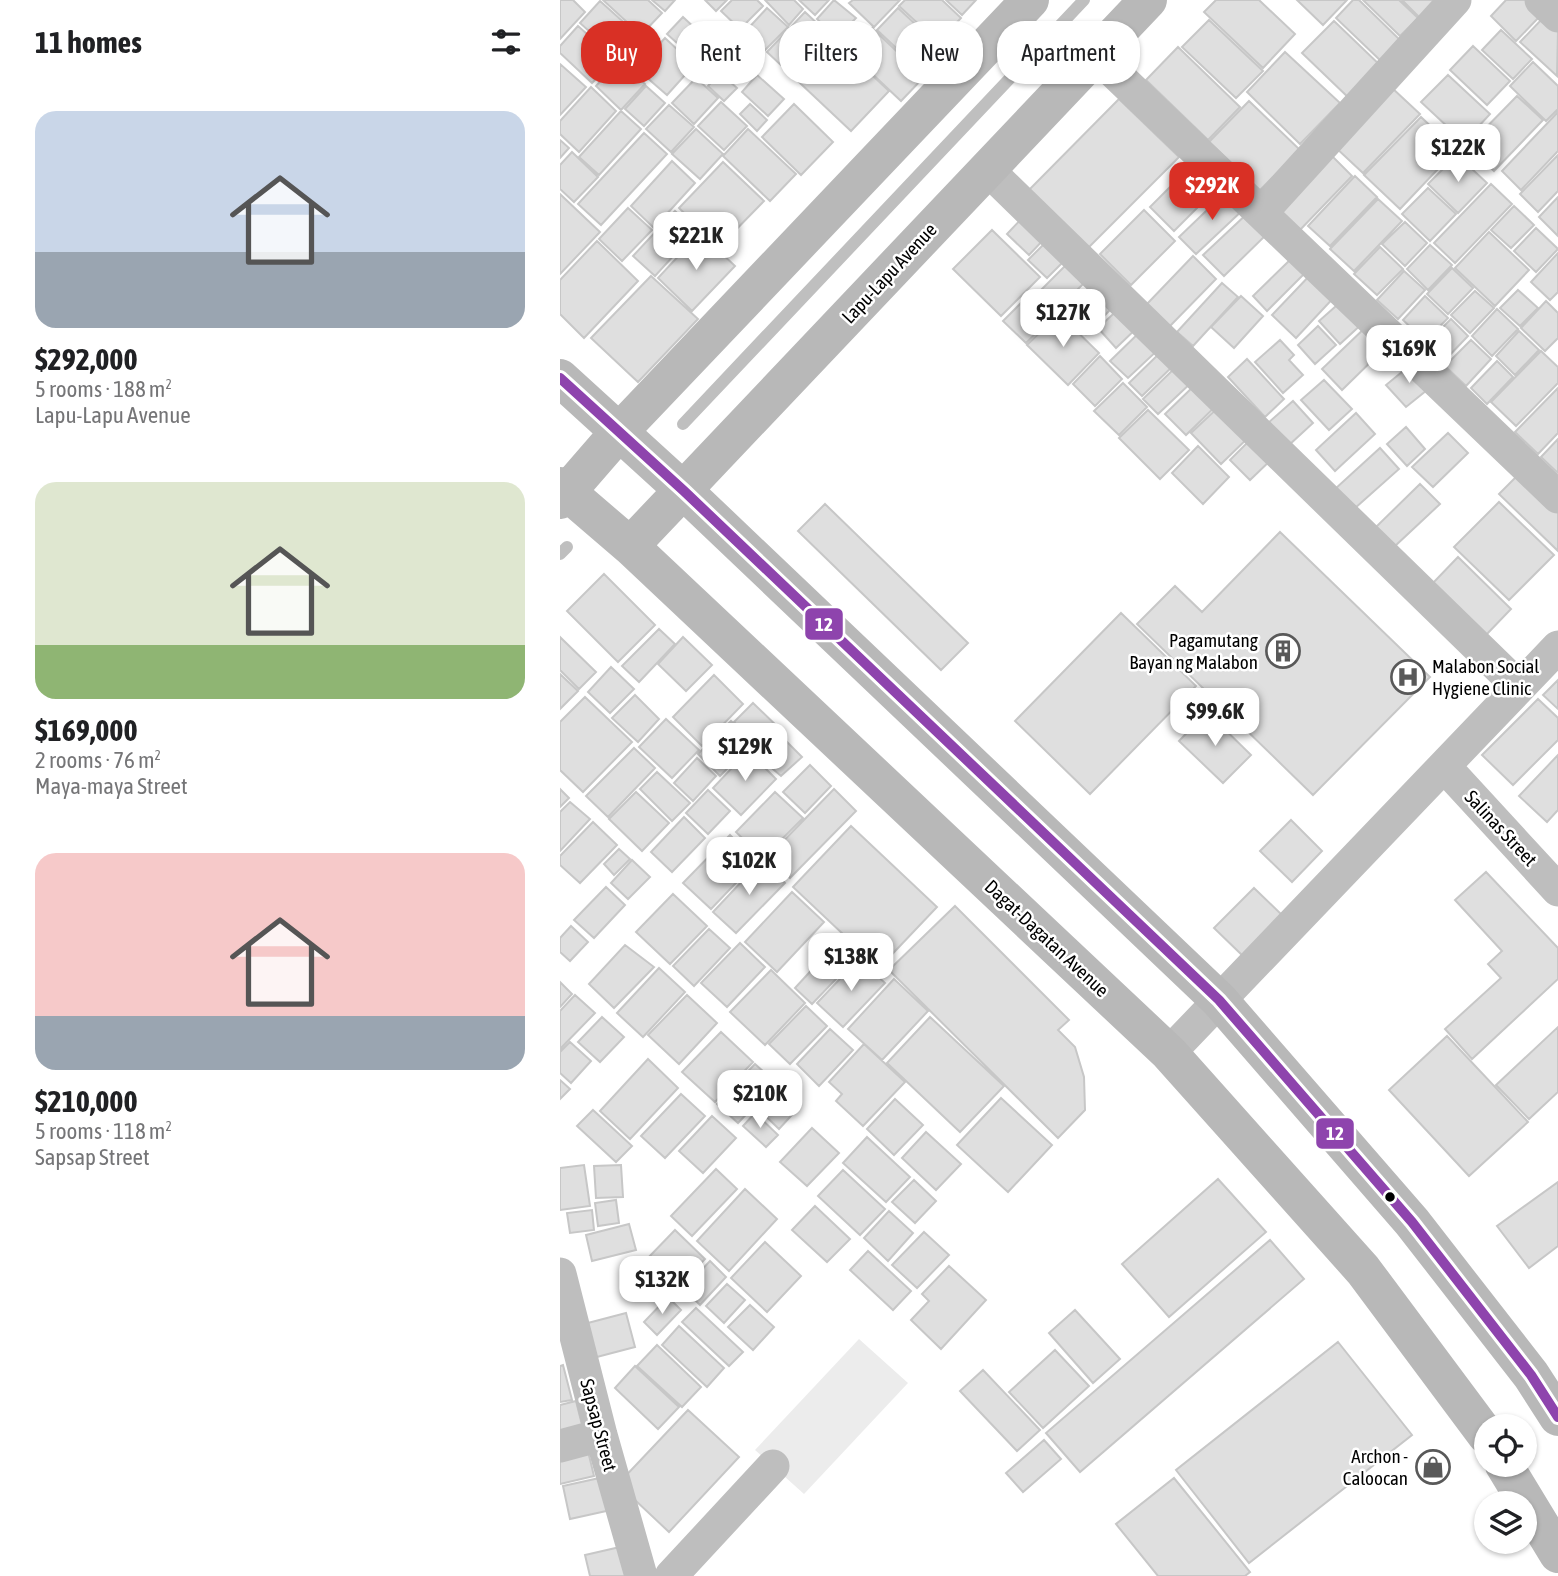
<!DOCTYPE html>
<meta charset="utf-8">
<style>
body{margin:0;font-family:"Asap Condensed",sans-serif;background:#f2f2f2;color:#202124;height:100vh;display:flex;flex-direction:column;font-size:26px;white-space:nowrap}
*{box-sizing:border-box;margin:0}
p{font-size:23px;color:#757577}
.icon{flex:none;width:38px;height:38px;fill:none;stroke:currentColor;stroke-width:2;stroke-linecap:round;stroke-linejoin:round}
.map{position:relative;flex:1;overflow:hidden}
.details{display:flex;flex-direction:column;background:#fff;width:560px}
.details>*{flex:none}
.guide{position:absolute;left:21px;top:21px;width:665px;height:63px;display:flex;gap:14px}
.tools{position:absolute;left:914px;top:1414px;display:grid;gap:14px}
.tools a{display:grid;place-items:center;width:63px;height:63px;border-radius:50%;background:#fff;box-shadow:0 2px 5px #0004;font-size:35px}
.price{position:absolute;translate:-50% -60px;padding:0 16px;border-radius:14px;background:#fff;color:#222;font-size:23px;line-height:46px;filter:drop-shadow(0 2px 4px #0008)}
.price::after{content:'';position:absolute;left:50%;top:42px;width:21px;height:16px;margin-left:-10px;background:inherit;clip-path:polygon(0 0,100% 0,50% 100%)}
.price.active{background:#d93025;color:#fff}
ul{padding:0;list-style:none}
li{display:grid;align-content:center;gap:14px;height:371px;padding:0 35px}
li span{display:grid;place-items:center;height:217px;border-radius:21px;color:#555}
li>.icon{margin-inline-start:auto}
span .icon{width:126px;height:126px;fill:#fffc;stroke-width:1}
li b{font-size:30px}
h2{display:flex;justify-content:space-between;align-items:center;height:84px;padding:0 35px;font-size:30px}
.chip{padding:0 24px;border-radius:28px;background:#fff;box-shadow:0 2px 5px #0004;font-size:24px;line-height:63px}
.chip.active{background:#d93025;color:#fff}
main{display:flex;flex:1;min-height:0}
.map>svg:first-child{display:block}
.green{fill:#ececec}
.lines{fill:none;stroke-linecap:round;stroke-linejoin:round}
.stream{stroke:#bfbfbf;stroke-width:12}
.building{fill:#dfdfdf;stroke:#c7c7c7;stroke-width:2}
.street{stroke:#bebebe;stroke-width:33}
.secondary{stroke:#b8b8b8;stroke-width:38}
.bus-1-casing{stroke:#fff;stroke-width:16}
.bus-1{stroke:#8e44ad;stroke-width:10}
.bus-dot{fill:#000;stroke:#fff;stroke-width:2.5}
.labels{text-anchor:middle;stroke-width:5;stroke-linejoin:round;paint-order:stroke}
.street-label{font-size:19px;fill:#000;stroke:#fff}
.poi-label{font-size:19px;fill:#000;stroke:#fff;text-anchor:end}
.line-badge{stroke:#fff;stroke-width:2.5}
.badge-label{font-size:19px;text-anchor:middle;font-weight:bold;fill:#fff}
</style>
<main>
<section class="details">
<h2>11 homes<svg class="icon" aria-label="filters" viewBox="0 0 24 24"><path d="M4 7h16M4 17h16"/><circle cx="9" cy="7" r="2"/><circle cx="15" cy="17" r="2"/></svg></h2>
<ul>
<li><span style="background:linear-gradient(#c9d6e8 65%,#9aa5b1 0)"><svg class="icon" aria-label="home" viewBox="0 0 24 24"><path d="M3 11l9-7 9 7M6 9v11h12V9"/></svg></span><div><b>$292,000</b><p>5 rooms · 188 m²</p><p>Lapu-Lapu Avenue</p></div></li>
<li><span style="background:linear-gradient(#dfe7d0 75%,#8fb573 0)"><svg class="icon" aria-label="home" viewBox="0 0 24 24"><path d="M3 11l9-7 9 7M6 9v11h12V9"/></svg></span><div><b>$169,000</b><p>2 rooms · 76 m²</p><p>Maya-maya Street</p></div></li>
<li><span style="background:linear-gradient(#f6c9c9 75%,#9aa5b1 0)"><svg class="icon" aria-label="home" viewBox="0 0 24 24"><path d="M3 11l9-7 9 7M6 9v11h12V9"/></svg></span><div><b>$210,000</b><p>5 rooms · 118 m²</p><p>Sapsap Street</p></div></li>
</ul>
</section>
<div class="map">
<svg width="998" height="1576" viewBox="0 0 998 1576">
<rect width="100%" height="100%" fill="#fff"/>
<path class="green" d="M299,1339L348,1383L244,1494L195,1450Z"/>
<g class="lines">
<path class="stream" d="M123,424L524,0
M0,554L7,547"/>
</g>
<path class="building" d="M0,0H13L25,12L0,39Z
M43,0H88L102,13L81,35Z
M92,0H115L105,11Z
M145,0H167L156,11Z
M172,0H197L203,6L180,29L161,11Z
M205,0H234L243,9L229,25Z
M239,0H269L255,15Z
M274,0L296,18L277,37L257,19Z
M293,0H340L314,27L289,3Z
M345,0H382L401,18L378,42L339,6Z
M386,0H416L402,15Z
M656,0H699L735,34L703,68L644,12Z
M737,0H787L763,25Z
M793,0H799L842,42L822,62L776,18Z
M803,0H839L858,18L840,36Z
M842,0H878L860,18Z
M946,0H968L982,14L956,41L931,16Z
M40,1L79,36L59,58L20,23Z
M207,8L228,27L203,52L183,34Z
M338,8L383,50L362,72L317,30Z
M245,12L329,91L291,131L207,52Z
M123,17L153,45L138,62L107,34Z
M984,17L998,30L997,76L960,42Z
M649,20L703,71L676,98L622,47Z
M774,21L823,68L791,100L742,53Z
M18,26L55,59L32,83L0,53V46Z
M312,28L364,77L341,101L289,52Z
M941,30L972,59L953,79L922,50Z
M105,38L134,65L107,95L77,69Z
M913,46L950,81L927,105L890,70Z
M169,47L183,60L171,73L157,60Z
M618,47L680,107L648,140L586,80Z
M725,52L780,103L740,144L687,92Z
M59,61L85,84L61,110L36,86Z
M973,62L998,86V109L986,121L950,86Z
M0,64L26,87L0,115Z
M160,73L177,88L164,101L148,86Z
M197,75L224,99L208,116L182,92Z
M888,75L930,114L904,142L861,102Z
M136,78L158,98L134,124L112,103Z
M86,86L105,103L84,126L65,109Z
M31,87L56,111L19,152L0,134V121Z
M831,87L860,114L803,173L774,146Z
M957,96L983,120L934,171L908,146Z
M559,99L619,157L523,253L464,195Z
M689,101L740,150L700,190L649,142Z
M161,102L187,126L164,150L138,126Z
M190,104L207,120L197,131L180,114Z
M234,104L273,142L241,175L202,137Z
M109,105L134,127L111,152L86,129Z
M61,111L81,129L39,175L19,157Z
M998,112V151L961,190L942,171Z
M861,117L896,150L840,209L804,175Z
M136,129L163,154L140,179L112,154Z
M188,129L236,174L210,201L163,156Z
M84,133L107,154L41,225L18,204Z
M0,140L9,148L0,158Z
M766,150L792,176L738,232L712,206Z
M12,152L38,177L14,202L0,189V165Z
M897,155L927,183L898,213L868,184Z
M998,155V191L978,212L960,194Z
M112,161L135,183L94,228L71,206Z
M636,161L660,185L614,231L590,207Z
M163,162L204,201L159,247L119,208Z
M795,176L817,197L770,246L748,226Z
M931,184L952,204L895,263L874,243Z
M868,188L896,214L870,241L842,214Z
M668,190L685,208L636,254L619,237Z
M0,194L40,232L0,274Z
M998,197V236L979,217Z
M818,199L842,221L794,271L770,249Z
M954,206L974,225L951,248L931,230Z
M68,208L92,230L62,261L39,239Z
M584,210L615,241L571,285L540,254Z
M115,211L136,231L95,276L73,256Z
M689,212L709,232L664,276L643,255Z
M465,215L487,236L469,255L447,234Z
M845,222L867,243L845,266L822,244Z
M976,228L998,249L976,272L954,251Z
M432,230L480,277L441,316L393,269Z
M929,232L969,270L935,306L895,268Z
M140,233L175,266L132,311L98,278Z
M491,237L509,256L487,278L468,260Z
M37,241L78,281L24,338L0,314V280Z
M870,245L892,265L868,290L847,269Z
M820,247L843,269L817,295L794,274Z
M998,253V292L990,300L971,282Z
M633,256L656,279L609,327L586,305Z
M731,259L745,273L707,311L693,296Z
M505,266L523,284L493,314L475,296Z
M892,268L913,288L888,314L867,294Z
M754,271L778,293L736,338L712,315Z
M844,271L865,290L838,319L817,300Z
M91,276L138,319L78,382L31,338Z
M537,282L557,303L526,334L505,312Z
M662,283L678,297L633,346L617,332Z
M958,290L978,308L960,326L940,308Z
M915,291L934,308L910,333L891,315Z
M468,296L491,318L466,343L443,321Z
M681,296L703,316L674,348L651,327Z
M865,296L888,318L865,341L843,320Z
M784,299L804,322L780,344L759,321Z
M986,301L998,313V338L985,351L961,328Z
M563,305L581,324L556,348L538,328Z
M937,309L958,329L932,356L912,336Z
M499,314L539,353L508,385L467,345Z
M891,319L908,336L884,361L866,344Z
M808,325L828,345L782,390L762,369Z
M758,326L776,345L755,364L738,345Z
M584,328L602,346L568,378L550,361Z
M959,331L979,350L955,375L936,356Z
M720,340L734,355L729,360L743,375L723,393L695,362Z
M911,340L931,359L906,386L885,366Z
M603,350L616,363L582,396L569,383Z
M981,351L998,367V383L956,426L931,402Z
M540,356L562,379L535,406L513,384Z
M687,359L724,399L705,417L668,377Z
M937,361L953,377L927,404L911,388Z
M853,363L872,386L846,407L826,385Z
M619,364L634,380L598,414L583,399Z
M764,380L792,409L769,430L741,400Z
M563,383L587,407L559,435L534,411Z
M637,383L658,404L626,435L605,414Z
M998,388V433L978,454L955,432Z
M733,401L753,423L729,445L708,423Z
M664,402L693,433L661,464L631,433Z
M588,410L629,450L600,479L559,438Z
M796,413L815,434L775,471L756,450Z
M846,427L865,449L847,466L827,444Z
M888,433L908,453L873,487L852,467Z
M693,437L713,458L690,480L670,460Z
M998,439V473L981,457Z
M638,446L669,477L643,504L612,473Z
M820,448L839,469L794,509L775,489Z
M961,472L998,508V551L939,494Z
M860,484L880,504L835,546L816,527Z
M939,502L994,555L949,600L894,547Z
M265,504L408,643L381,670L238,531Z
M720,532L870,677L753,795L577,624L615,586L642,612Z
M898,557L951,609L925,636L872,584Z
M44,574L95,625L58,662L7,611Z
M561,613L636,686L530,794L455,721Z
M99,629L115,644L79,682L62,666Z
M0,637L36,672L19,689L0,670Z
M123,637L152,665L126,691L98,664Z
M51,667L74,689L50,713L28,692Z
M0,674L18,691L0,709Z
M154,675L183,704L142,746L113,717Z
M998,680V709L983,695Z
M75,695L99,719L78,742L52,718Z
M25,697L72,742L23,792L0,770V722Z
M978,699L998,718V740L953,785L922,755Z
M193,703L223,732L204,751L174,722Z
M647,712L691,755L663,783L619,741Z
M106,719L139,750L112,778L79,747Z
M171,721L193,742L160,776L138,754Z
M221,736L242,757L221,776L200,758Z
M74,748L95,768L48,817L26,796Z
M188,751L216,779L181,815L153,788Z
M998,755V810L987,822L959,796Z
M137,758L156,776L133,801L114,783Z
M250,765L271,786L245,813L223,792Z
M97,772L130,803L112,821L80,789Z
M0,789L9,798L0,807Z
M274,789L296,811L230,878L208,857Z
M148,790L170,811L148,834L126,813Z
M76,792L109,823L82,851L49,819Z
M215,792L243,818L203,858L176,832Z
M10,802L30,819L0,851V812Z
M124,817L145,838L112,872L91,852Z
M731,820L762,851L732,882L700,851Z
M33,822L57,845L20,883L0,865V856Z
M291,826L377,907L319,968L233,887Z
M170,835L196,862L151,909L123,883Z
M59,849L70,859L54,875L44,864Z
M72,860L90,877L68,899L51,883Z
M202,860L225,883L176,933L153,912Z
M926,872L998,948V979L912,1059L885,1029L941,978L928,964L942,951L895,900Z
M46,887L65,905L34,938L14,920Z
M694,888L723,916L683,956L654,928Z
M232,892L264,922L217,972L185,942Z
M113,894L147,926L110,964L76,932Z
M395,906L509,1020L498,1030L515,1047L524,1077L525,1110L498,1138L329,970Z
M11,926L28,942L10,961L0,952V938Z
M149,929L170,948L134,986L113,966Z
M180,943L205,967L167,1007L141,983Z
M65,945L94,967L54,1008L29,984Z
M299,959L325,983L283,1027L257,1003Z
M259,962L277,978L252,1004L235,988Z
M99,968L125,992L83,1037L57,1013Z
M211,970L245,1003L205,1045L170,1012Z
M334,979L368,1011L322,1060L288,1029Z
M0,982L12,994L0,1007Z
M15,995L35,1013L0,1049V1011Z
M127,995L157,1023L119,1064L88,1035Z
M246,1006L267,1026L230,1064L209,1044Z
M42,1017L64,1037L40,1062L18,1042Z
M370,1017L444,1086L400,1132L327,1063Z
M998,1027V1092L969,1119L936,1085Z
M270,1029L293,1050L259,1086L237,1064Z
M161,1032L193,1062L155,1102L122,1072Z
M887,1036L968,1122L909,1176L829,1090Z
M10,1042L31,1061L11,1083L0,1073V1052Z
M304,1044L345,1082L303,1126L276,1101L282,1094L269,1082Z
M88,1059L118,1088L70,1139L40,1111Z
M195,1064L216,1083L178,1123L157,1104Z
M0,1080L10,1089L0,1099Z
M217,1083L241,1105L219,1129L195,1106Z
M121,1094L145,1116L105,1158L81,1136Z
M441,1098L492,1145L448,1192L397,1145Z
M335,1099L363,1125L334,1155L307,1129Z
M33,1110L72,1146L56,1162L17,1126Z
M195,1113L218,1135L206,1147L183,1126Z
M152,1116L176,1138L143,1173L119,1151Z
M252,1128L279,1153L247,1186L220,1162Z
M366,1132L401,1164L376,1190L342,1158Z
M307,1137L350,1177L326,1202L283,1163Z
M24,1165L30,1206L0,1210V1168Z
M61,1165L63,1197L36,1198L34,1166Z
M156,1169L177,1189L132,1236L111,1216Z
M283,1170L325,1209L300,1235L258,1196Z
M658,1179L706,1232L609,1317L562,1264Z
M354,1180L376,1201L355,1223L332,1202Z
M998,1182V1246L969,1268L937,1226Z
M185,1189L217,1219L169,1271L137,1241Z
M56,1200L59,1223L38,1226L35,1203Z
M255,1206L290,1239L267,1262L232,1230Z
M32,1210L34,1230L10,1233L7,1213Z
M329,1211L353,1233L328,1261L304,1238Z
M69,1224L76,1250L32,1261L26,1235Z
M115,1230L145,1259L117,1289L86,1260Z
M364,1232L389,1255L357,1288L332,1265Z
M710,1240L744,1279L520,1472L486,1433Z
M205,1242L241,1276L207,1312L171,1278Z
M308,1251L351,1291L333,1310L290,1270Z
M150,1261L166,1277L140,1305L124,1289Z
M389,1266L426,1300L381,1349L351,1320L369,1301L362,1294Z
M167,1284L185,1300L164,1323L146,1306Z
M108,1297L121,1310L97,1335L84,1322Z
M190,1305L214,1327L193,1350L168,1327Z
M136,1308L183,1352L169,1366L122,1322Z
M515,1310L560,1359L533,1383L489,1333Z
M66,1313L75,1347L33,1358L24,1324Z
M119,1326L164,1368L147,1387L102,1345Z
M778,1342L852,1435L689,1563L616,1470Z
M97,1345L141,1387L122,1407L77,1366Z
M495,1350L529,1386L483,1428L449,1392Z
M3,1365L12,1400L0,1402V1366Z
M75,1366L119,1407L98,1429L55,1388Z
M423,1370L480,1430L457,1451L400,1391Z
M16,1401L25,1437L0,1443V1405Z
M128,1410L179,1457L109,1532L58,1484Z
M484,1440L501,1459L463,1492L446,1473Z
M26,1443L34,1476L0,1484V1449Z
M44,1477L51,1510L10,1519L3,1486Z
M614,1478L690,1572L685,1576H598L556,1524Z
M60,1547L67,1576H30L25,1555Z"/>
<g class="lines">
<path class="street" d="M981,0L998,16
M536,55L998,497
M427,169L959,687
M702,212L895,0
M884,766L998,890
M609,1053L998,647
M0,1274L41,1435L81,1576
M0,1446L41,1435
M111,1576L213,1466"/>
<path class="secondary" d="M0,378L124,491L659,1000L852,1222L971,1375L998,1417
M0,486L70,546L609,1053L803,1270L926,1435
M0,500L59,432L470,0
M70,546L588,0
M944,1465L998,1554"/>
<g class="bus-1-casing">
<path id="bus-1" d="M0,378L124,491L659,1000L852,1222L971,1375L998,1417"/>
</g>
<use href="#bus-1" class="bus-1"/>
</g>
<defs>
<g id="building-ring" transform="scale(1.75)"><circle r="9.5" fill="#fff" stroke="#595959" stroke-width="1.5"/><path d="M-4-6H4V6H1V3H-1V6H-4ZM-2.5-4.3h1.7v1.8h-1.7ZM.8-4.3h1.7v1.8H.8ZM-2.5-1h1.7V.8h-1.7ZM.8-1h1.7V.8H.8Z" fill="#595959"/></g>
<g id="hospital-ring" transform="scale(1.75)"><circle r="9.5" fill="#fff" stroke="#595959" stroke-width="1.5"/><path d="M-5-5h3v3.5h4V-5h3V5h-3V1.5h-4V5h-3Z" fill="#595959"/></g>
<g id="shop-ring" transform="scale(1.75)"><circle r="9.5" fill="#fff" stroke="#595959" stroke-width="1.5"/><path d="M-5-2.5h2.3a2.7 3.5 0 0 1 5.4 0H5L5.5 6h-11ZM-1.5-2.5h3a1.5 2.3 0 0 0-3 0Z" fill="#595959"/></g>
</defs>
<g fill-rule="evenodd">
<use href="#building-ring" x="723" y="651"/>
<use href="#hospital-ring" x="848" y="677"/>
<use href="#shop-ring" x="873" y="1467"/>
</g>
<circle class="bus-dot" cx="830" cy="1197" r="6"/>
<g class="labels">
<g class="street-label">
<text transform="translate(329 273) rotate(-47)" y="7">Lapu-Lapu Avenue</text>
<text transform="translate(941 828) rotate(47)" y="7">Salinas Street</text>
<text transform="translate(487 938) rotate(43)" y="7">Dagat-Dagatan Avenue</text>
<text transform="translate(39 1425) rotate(75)" y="7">Sapsap Street</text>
</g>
<g class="poi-label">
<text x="698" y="647">Pagamutang<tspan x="698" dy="22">Bayan ng Malabon</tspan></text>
<text x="872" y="673" text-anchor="start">Malabon Social<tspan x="872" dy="22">Hygiene Clinic</tspan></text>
<text x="848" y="1463">Archon -<tspan x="848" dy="22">Caloocan</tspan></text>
</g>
</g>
<g class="line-badge">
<rect x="244" y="607" width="40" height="34" rx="7" fill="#8e44ad"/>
<rect x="755" y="1117" width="40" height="33" rx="7" fill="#8e44ad"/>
</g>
<g class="badge-label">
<text x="264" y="631">12</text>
<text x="775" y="1140">12</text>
</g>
</svg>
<div class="tools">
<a><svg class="icon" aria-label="locate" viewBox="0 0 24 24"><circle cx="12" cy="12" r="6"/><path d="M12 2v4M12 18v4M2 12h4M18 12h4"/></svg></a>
<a><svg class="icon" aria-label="layers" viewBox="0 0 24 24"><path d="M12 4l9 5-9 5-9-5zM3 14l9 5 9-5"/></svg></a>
</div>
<b class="price" style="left:898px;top:184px">$122K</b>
<b class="price active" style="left:652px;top:222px">$292K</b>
<b class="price" style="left:136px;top:272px">$221K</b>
<b class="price" style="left:503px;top:349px">$127K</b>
<b class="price" style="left:849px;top:385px">$169K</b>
<b class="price" style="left:655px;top:748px">$99.6K</b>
<b class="price" style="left:185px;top:783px">$129K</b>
<b class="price" style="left:189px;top:897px">$102K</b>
<b class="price" style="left:291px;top:993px">$138K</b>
<b class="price" style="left:200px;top:1130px">$210K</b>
<b class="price" style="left:102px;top:1316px">$132K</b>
<div class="guide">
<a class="chip active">Buy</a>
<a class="chip">Rent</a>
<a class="chip">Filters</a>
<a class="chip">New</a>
<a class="chip">Apartment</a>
</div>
</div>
</main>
